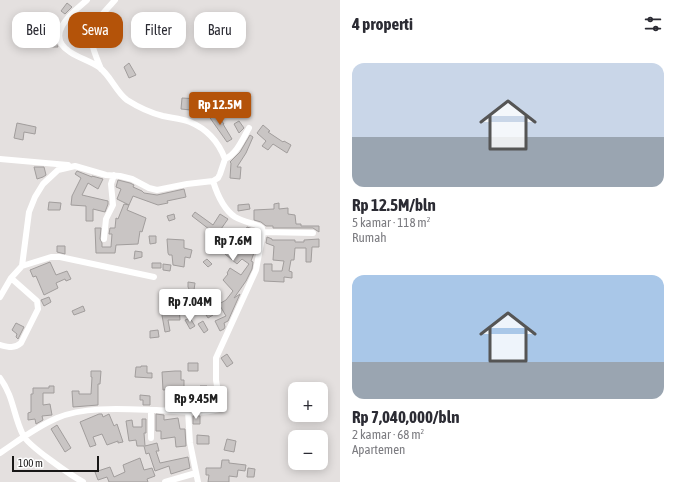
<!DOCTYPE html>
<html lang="id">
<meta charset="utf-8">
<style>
body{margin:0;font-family:"Asap Condensed",sans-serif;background:#f7f7f7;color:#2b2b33;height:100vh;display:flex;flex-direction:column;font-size:15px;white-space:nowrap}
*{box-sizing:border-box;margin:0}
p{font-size:13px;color:#7c7c81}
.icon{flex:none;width:22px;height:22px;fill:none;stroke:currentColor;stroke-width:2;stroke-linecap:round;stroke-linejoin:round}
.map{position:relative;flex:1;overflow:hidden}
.side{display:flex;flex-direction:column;background:#fff;width:336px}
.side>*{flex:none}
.banner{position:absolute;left:12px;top:12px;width:268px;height:36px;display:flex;gap:8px}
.tools{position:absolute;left:288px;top:382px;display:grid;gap:8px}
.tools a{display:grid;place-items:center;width:40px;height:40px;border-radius:8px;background:#fff;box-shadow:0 2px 10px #0003;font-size:20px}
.scale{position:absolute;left:12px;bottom:10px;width:87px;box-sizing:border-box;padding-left:4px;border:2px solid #181716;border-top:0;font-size:11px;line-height:14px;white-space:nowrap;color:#181716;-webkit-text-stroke:3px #fff;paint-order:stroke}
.price{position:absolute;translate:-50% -34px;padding:0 9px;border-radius:4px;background:#fff;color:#222;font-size:13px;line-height:26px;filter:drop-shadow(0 1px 2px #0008)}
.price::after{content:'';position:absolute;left:50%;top:24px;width:12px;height:9px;margin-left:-6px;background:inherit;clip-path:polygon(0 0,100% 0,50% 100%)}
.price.current{background:#b45309;color:#fff}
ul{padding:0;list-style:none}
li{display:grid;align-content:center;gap:8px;height:212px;padding:0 12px}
li span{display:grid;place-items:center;height:124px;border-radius:12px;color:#555}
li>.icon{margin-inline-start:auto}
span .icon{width:72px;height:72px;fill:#fffc;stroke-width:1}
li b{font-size:17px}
h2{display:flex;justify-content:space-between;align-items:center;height:48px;padding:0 12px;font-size:17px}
.pill{padding:0 14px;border-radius:12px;background:#fff;box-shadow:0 2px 10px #0003;font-size:14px;line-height:36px}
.pill.current{background:#b45309;color:#fff}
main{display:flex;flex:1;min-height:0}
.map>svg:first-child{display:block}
.building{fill:#c9c5c4;stroke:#a19d9c}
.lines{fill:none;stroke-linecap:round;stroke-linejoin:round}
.minor{stroke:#fff;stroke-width:6}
</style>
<main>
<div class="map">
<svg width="340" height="482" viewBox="0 0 340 482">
<rect width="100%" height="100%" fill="#e4e0df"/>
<path class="building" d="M67,3L72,7L65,14L61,11Z
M34,16L41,17V24L34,23Z
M50,41H55L58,47H50Z
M129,63L136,75L129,78L124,67Z
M182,98L200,99V111L181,109Z
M214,111L224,124H223L232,139L227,142L208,115Z
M239,121L244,128L239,133L234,124Z
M17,123L36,127L35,134L24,132L23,140L14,138Z
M263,125L270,131L268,132L283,142L284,141L291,145L287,153L273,144L268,150L262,146L266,141L257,133Z
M250,135L253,137L246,153L237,167H241L240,179L230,178L231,163L230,162L240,152Z
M34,167H44L46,175L43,177L37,179Z
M77,171L92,177V176L103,179L98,189L88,183L82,195L108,201V204L105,212L93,209V221H86V206L71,205L72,196L81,178L75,174Z
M118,180L130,183L134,185L133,187L142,191L144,193L157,195L184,189L186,197L167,201L168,203L158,205L133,196L129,205L117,199L121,189L116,187Z
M49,202L61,203L60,210H48Z
M279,203V209L288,208V214L295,215L296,224H301V226H319V232L313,228H273V226H266L261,222L254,220V210L274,209V204Z
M124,204L129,205L127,210L146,218L142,232L140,231L138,244L116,245L115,253H96L95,228H101L100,239L102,243V247H111L112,234H109L110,228H115L116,218L118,219Z
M249,204L250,209L238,211V205Z
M195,212L213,225L220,214L228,219L221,229L240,243L247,227L258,231L253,243L255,244L253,249L255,250L251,261L253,262L252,269L246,281L234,298L240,294L228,321L224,323L225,327L224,329L220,331L215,321L226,316L219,304L226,300L233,291L223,280L228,274L227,273L230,268L241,275L249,264L242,259L237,264L225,254L231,246L192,216Z
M174,214L175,219L169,221L167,216Z
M149,236H156V243L150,244Z
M267,237L272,239V240H295V242H304V240L319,239V247H312L311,262H306V248H295L294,260H291L289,271L292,272V278L284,277V282L264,281V264H272V271H282L284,261L273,260L274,246L266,243Z
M167,239L184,240V248L192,250L190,258L185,257L184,267L173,265L172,255H169L168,253Z
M57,246H65V254L57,252Z
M135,251L142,252V257L134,259Z
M207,259L212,264L208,267L203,262Z
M50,262L56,275L67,271L71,279L66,281L65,279L56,283L58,288L44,295L36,276L33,277L30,270Z
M152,263H161V268H152Z
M163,264L171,265L170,271L163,270Z
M188,282L195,283L193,297L188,287Z
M213,294L218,304L209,309L213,315L208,318L201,307Z
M49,297L51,302L44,306L41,300Z
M201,299L203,304L198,307L196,302Z
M168,302H189V307H179L180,320H168L170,331L165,332L161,310H168Z
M83,306L85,311L74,315L72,311Z
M190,318L195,326L190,329L185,320Z
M203,321L208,330L204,333L198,324Z
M16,323L24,327L18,339L16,337L17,334L12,330Z
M158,330L159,337L150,338V331Z
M227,354L233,363L227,367L221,358Z
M188,363H198V371H188Z
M141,366H147V373H152V378L135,377L136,367H141Z
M91,371H101L100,384H98V405L73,407L72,391H79V394H91L92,377H91Z
M175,371H181V380H184V388L163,390L162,372Z
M49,386H54V393H43V405L50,404L52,415L42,416L43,420L36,424L35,419L28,420V413L31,412V394H33V388H49Z
M200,386H207V392L213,391L215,404L202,405Z
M140,395L150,396V405H143V400H140Z
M99,414H102L103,417L109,414L114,426L117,424L123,442L118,443V441L107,445L102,434L93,437L96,445L90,447L80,422Z
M156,414L164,415V420L178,418L180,429H185L186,446L176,447L175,437L161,439V431H156Z
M193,416H200V424H193Z
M142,419H146V433H144L145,446L157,443L159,451H156L160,463L188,457L190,468L171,474L169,466L155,471L149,453L146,454L144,446H137L136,440L129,441L126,421L132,420L133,427H142Z
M57,425L71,448L65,452L51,429Z
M197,435L209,436V444H197Z
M227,439L236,441L234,452L224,450Z
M140,458L144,470L152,468L155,476L147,479L148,482H109L107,477L98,480L95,472L110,467L114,477L125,472L123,465Z
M222,460H229V463L246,465L245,471L238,470L237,477L229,476V482H208L209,475H206V468H221Z
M248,468L255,469L254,477H247Z"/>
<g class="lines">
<path class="minor" d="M101,69C85,30 88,30 115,0
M0,159L68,165
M225,159C237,154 243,138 249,128
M263,232L313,233
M104,239L106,219L113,205L111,184L114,175
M22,266L51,257H60L154,277
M0,297L11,278L22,266L29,212L35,197L43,184L58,170L75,166L106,175L120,176L132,179L149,188L157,190L187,184L213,181L218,178L220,174L225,159C219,143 207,129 190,122C182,119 172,118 163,116C151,113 138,107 127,100C116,92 111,76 99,67C90,61 79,58 70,52C43,35 73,12 87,0
M0,345C8,347 14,349 21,343L38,309L37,301L11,278
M0,378C14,397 13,415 23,435C27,445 72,476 83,482
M151,410V438
M188,411L190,443L198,482
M0,453C18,441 36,427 57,418C85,406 125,409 156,410C174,411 202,414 219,409L220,404L216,380V358L256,270L263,233L262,228L259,226C251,223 242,221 235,217C223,209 217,194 213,181
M165,482L196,473"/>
</g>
</svg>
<div class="tools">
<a>+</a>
<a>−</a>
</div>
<div class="scale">100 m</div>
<b class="price current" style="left:220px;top:126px">Rp 12.5M</b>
<b class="price" style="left:233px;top:262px">Rp 7.6M</b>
<b class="price" style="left:190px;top:323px">Rp 7.04M</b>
<b class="price" style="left:196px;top:420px">Rp 9.45M</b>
<div class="banner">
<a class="pill">Beli</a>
<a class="pill current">Sewa</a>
<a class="pill">Filter</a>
<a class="pill">Baru</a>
</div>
</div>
<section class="side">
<h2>4 properti<svg class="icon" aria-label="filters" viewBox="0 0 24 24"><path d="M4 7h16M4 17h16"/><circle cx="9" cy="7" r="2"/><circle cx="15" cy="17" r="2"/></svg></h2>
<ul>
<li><span style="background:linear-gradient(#c9d6e8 60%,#9aa5b1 0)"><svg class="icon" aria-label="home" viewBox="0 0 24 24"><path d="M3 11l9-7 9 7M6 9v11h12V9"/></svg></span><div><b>Rp 12.5M/bln</b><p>5 kamar · 118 m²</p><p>Rumah</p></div></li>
<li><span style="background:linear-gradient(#a9c7e8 70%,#9aa5b1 0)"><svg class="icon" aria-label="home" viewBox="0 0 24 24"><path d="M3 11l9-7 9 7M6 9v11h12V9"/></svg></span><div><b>Rp 7,040,000/bln</b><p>2 kamar · 68 m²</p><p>Apartemen</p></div></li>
</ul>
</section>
</main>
